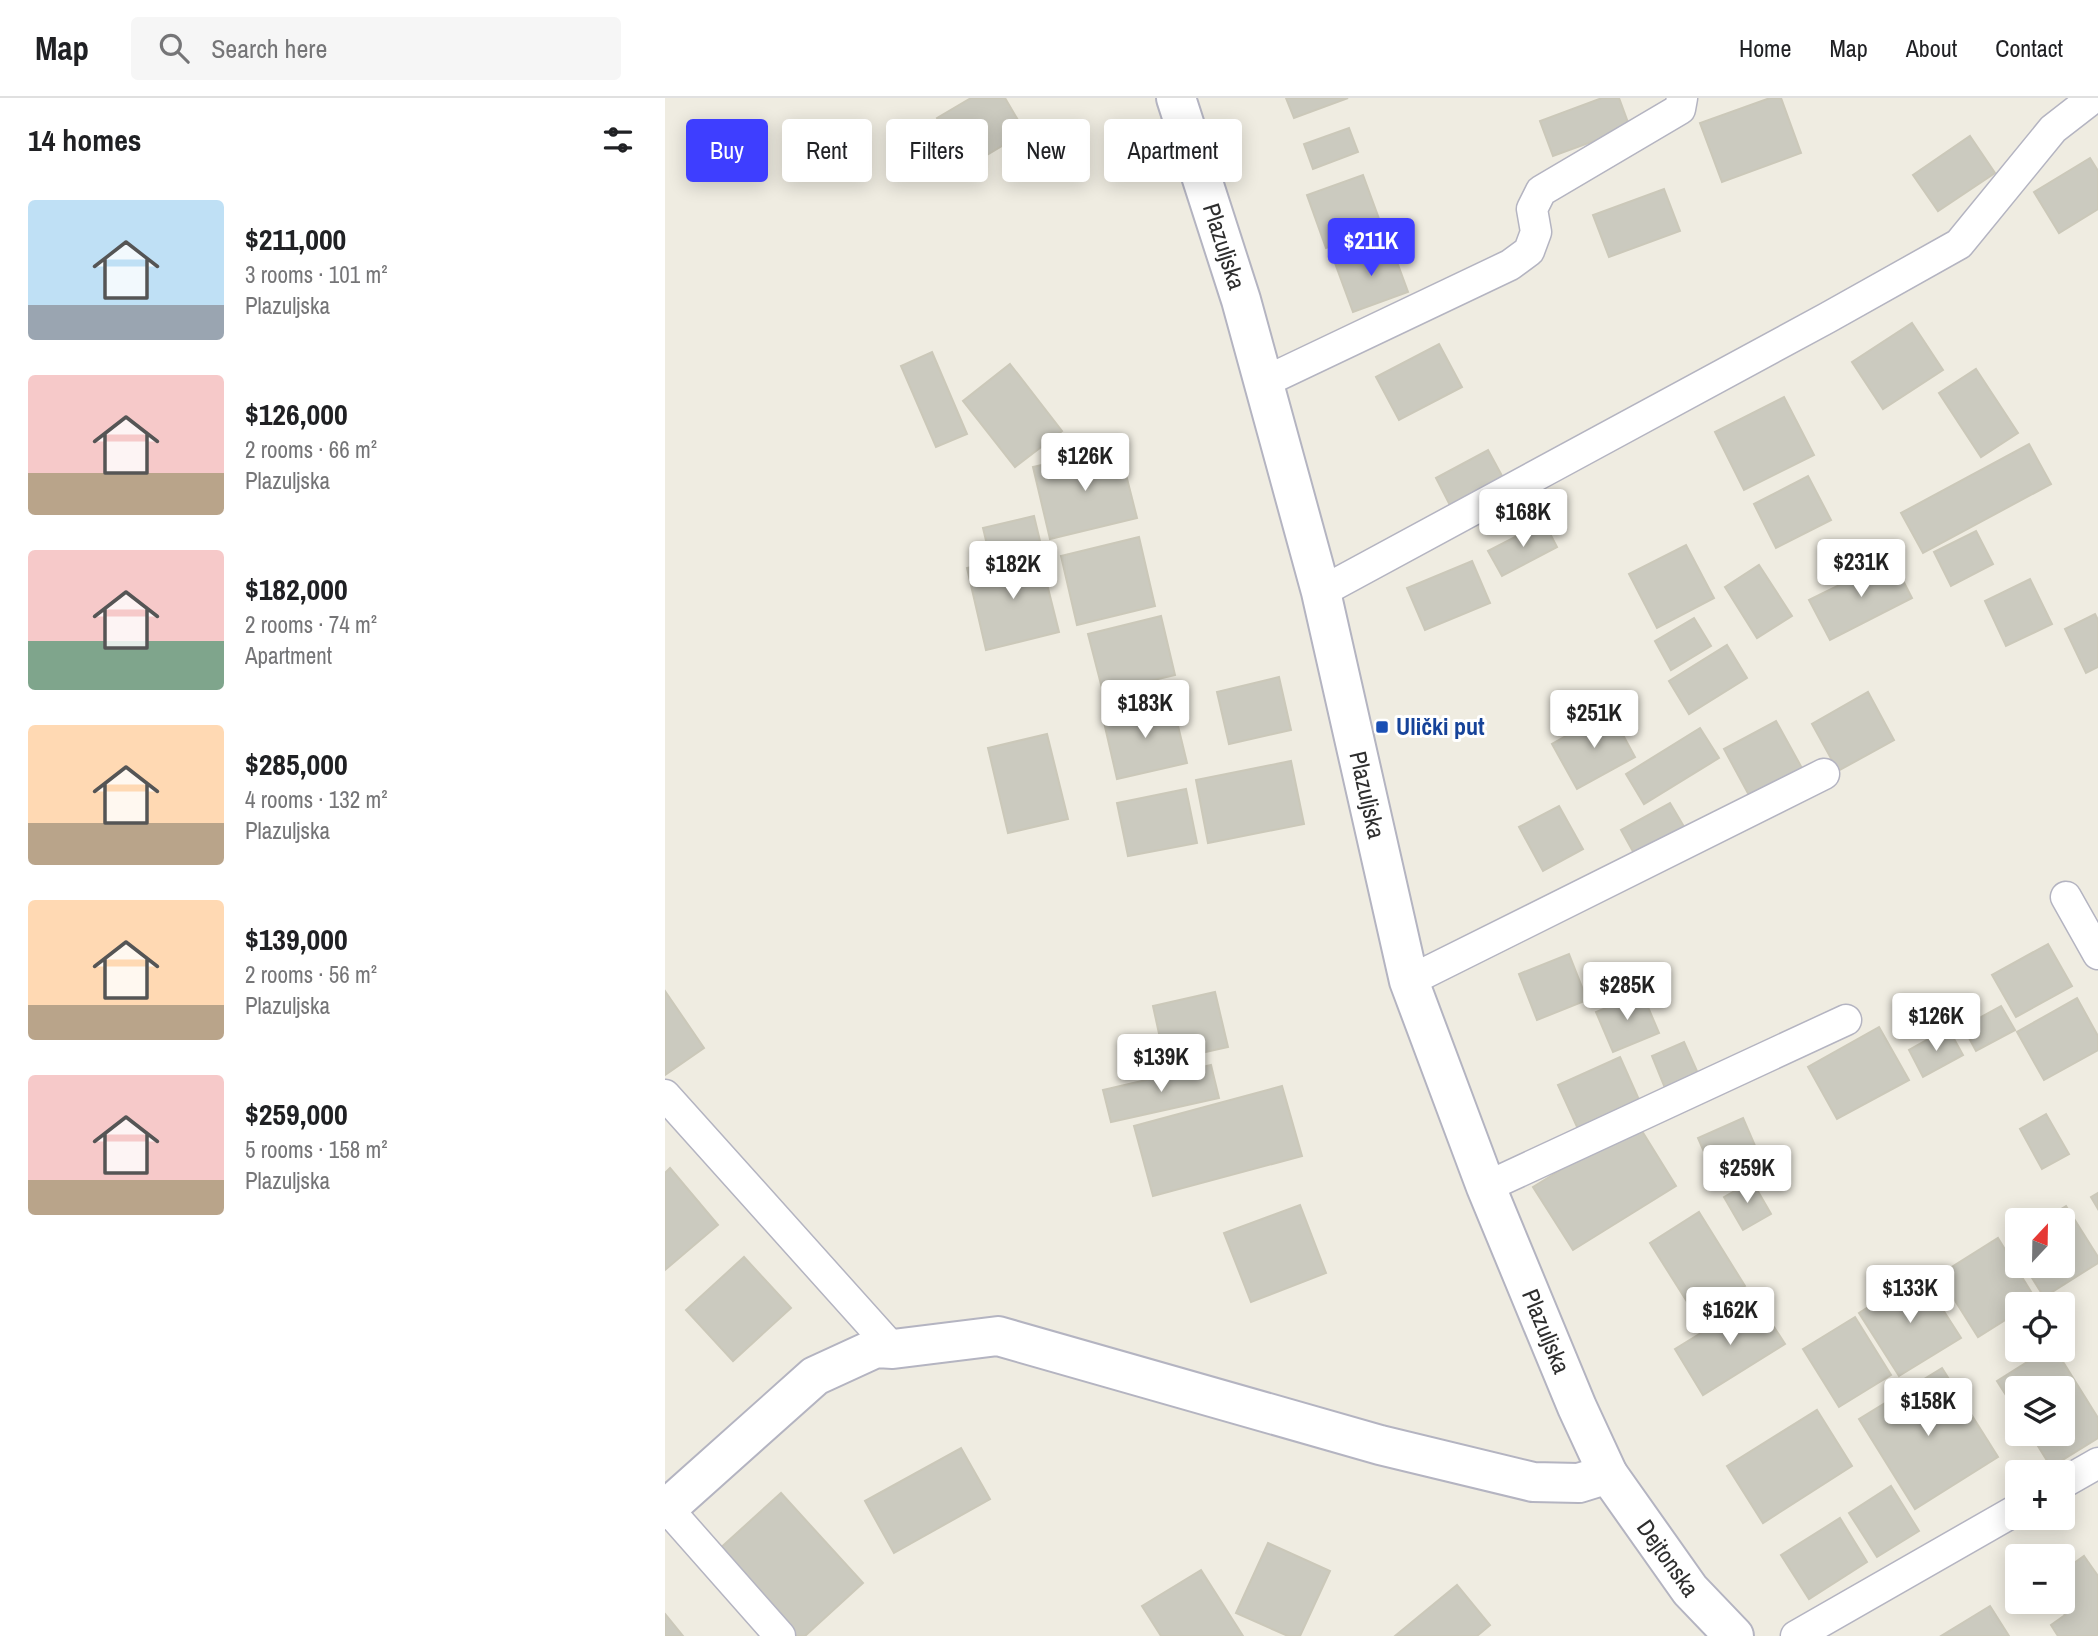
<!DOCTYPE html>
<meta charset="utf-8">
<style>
body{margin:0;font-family:"Archivo Narrow",sans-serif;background:#f6f6f6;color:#202124;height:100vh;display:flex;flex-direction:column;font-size:26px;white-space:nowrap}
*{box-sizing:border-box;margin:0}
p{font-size:23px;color:#757577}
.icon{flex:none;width:38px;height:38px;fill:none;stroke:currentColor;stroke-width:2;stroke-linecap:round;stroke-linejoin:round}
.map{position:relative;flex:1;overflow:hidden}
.side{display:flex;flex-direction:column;background:#fff;width:665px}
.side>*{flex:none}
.hud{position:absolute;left:21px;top:21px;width:665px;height:63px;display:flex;gap:14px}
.needle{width:46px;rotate:22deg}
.fabs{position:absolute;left:1340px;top:1110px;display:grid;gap:14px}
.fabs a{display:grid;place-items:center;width:70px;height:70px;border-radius:7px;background:#fff;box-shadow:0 4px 18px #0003;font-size:35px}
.price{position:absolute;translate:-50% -60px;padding:0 16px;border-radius:7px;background:#fff;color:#222;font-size:23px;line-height:46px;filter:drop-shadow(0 2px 4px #0008)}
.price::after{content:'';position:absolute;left:50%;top:42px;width:21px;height:16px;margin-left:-10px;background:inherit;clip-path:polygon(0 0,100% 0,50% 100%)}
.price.current{background:#3e3eff;color:#fff}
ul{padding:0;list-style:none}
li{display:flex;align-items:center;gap:21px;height:175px;padding:0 28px}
li span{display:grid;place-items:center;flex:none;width:196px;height:140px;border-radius:7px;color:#555}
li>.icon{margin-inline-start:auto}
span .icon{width:84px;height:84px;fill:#fffc;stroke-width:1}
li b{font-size:30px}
h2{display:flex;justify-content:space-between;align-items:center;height:84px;padding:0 28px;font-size:30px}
.tag{padding:0 24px;border-radius:7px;background:#fff;box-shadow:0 4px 18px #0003;font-size:24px;line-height:63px}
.tag.current{background:#3e3eff;color:#fff}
header{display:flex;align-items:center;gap:42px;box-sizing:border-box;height:98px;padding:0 35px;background:#fff;border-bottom:2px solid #e0e0e0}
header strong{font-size:33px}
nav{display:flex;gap:38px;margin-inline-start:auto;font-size:24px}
.search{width:490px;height:63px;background:#f6f6f6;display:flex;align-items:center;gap:18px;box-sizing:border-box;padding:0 24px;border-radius:7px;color:#757577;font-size:26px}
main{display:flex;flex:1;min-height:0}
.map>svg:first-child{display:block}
.building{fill:#cbcabf;stroke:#cbc8b9;stroke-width:2}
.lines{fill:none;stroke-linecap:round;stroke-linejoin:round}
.street-casing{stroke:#b4b4c1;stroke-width:33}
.secondary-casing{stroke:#b4b4c1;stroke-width:42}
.street{stroke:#fff;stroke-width:30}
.secondary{stroke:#fff;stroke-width:38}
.transit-dot{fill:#1a4fb4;stroke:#fff;stroke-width:2.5}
.labels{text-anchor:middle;stroke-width:6;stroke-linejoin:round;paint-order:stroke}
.street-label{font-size:24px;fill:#2e2e2e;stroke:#fff}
.transit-label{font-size:24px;font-weight:bold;fill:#164399;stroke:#fff;text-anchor:start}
</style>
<header>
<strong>Map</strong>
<div class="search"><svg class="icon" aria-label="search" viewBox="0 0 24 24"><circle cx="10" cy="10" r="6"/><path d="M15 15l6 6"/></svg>Search here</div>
<nav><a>Home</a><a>Map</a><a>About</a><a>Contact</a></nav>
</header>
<main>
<section class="side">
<h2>14 homes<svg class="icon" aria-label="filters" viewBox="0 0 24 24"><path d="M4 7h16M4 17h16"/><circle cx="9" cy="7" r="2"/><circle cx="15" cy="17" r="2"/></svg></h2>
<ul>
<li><span style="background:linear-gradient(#bfe0f5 75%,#9aa5b1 0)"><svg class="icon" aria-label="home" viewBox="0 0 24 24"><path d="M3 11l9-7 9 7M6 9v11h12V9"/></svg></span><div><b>$211,000</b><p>3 rooms · 101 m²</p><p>Plazuljska</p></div></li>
<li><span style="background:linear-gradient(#f6c9c9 70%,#b9a48a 0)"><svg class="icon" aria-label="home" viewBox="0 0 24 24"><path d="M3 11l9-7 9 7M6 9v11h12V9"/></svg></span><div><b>$126,000</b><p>2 rooms · 66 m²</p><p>Plazuljska</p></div></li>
<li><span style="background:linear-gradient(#f6c9c9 65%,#7fa58c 0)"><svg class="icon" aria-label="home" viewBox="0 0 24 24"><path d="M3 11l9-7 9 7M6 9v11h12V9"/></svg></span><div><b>$182,000</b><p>2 rooms · 74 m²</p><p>Apartment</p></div></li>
<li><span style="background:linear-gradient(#ffd9b3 70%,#b9a48a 0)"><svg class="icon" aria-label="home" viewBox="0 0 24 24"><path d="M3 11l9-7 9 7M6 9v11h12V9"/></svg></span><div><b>$285,000</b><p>4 rooms · 132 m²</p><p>Plazuljska</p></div></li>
<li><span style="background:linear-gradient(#ffd9b3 75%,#b9a48a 0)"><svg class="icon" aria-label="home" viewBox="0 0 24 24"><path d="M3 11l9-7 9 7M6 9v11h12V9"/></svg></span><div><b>$139,000</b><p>2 rooms · 56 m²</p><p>Plazuljska</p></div></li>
<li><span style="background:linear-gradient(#f6c9c9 75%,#b9a48a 0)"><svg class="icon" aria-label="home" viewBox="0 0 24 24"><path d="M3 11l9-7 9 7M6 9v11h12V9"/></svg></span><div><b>$259,000</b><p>5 rooms · 158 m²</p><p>Plazuljska</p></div></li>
</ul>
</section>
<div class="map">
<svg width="1433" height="1538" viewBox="0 0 1433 1538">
<rect width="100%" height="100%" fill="#efece1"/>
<path class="building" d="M306,0H340L360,34L302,69L272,20Z
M621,0H683L629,20Z
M937,0H954L965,30L888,58L875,23Z
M1105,0H1116L1136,55L1057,84L1035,25Z
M684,30L693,54L648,71L639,46Z
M1305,38L1330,75L1273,113L1248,77Z
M1425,60L1433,73V111L1394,135L1369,94Z
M698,77L717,129L661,150L642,97Z
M999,91L1015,133L944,159L928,117Z
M725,145L743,194L688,214L670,165Z
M1247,225L1278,272L1218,311L1187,264Z
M774,246L797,289L734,322L711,279Z
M267,254L302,336L271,349L236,268Z
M345,266L397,333L350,369L298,303Z
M1311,271L1353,335L1316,359L1274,295Z
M1119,299L1149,357L1079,392L1050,334Z
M1364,346L1386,386L1258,455L1236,415Z
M454,349L472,420L385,441L368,369Z
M823,352L842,387L789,415L771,380Z
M1143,378L1166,422L1111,450L1089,406Z
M369,418L375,443L324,455L318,430Z
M879,424L892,449L837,478L823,453Z
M1311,433L1328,466L1286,488L1269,454Z
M474,439L490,508L412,527L396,458Z
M1021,447L1049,500L992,530L964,476Z
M374,454L394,534L321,552L302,470Z
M1227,461L1247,500L1165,542L1144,502Z
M807,463L825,505L760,532L742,490Z
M1094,467L1127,518L1092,540L1060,489Z
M1365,481L1387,526L1341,548L1320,503Z
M1430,516L1433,522V569L1421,575L1400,531Z
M496,518L510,577L438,594L423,536Z
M1029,520L1046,548L1006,572L990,543Z
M1062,547L1082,580L1024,616L1004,583Z
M614,579L626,632L564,646L552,594Z
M1203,594L1229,642L1173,673L1147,626Z
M507,603L522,665L452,681L438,620Z
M945,613L970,659L912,691L887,646Z
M1111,623L1138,672L1086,701L1059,651Z
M1035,630L1054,660L979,706L961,676Z
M382,636L403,721L343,735L323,650Z
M626,663L639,726L543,745L531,682Z
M521,691L532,745L463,758L452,705Z
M1005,705L1021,732L971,759L956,732Z
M894,708L918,751L878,773L854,729Z
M1383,846L1407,888L1351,919L1327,877Z
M904,856L922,902L872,922L854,876Z
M0,893L39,950L0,977Z
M550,894L563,949L500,963L488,908Z
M977,895L994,935L948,954L931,914Z
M1412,900L1433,938V952L1379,982L1352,934Z
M1336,908L1350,932L1311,953L1298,929Z
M1214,929L1244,982L1172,1021L1143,969Z
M1283,930L1298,957L1258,979L1244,952Z
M1019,944L1035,980L1002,995L987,958Z
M955,959L975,1004L913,1031L893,987Z
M546,967L554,1000L446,1024L438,992Z
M617,988L637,1058L488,1098L469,1028Z
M1381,1016L1404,1056L1377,1071L1355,1031Z
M1078,1020L1094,1057L1049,1077L1033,1040Z
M972,1025L1011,1088L908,1152L868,1089Z
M5,1070L53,1127L0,1172V1075Z
M1087,1083L1106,1116L1078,1132L1059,1099Z
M1433,1095V1111L1426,1099Z
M635,1107L661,1175L586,1204L559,1135Z
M1401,1108L1433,1159V1165L1379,1199L1359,1167H1398V1122H1378Z
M1034,1114L1080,1188L1031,1218L985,1145Z
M1353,1137V1157L1344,1143Z
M1333,1140L1371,1202L1365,1206H1353V1214L1313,1239L1274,1177Z
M79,1159L126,1210L68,1263L21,1212Z
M1255,1176L1296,1240L1234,1278L1194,1215Z
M1091,1201L1120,1246L1038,1297L1010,1251Z
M1190,1219L1226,1277L1174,1309L1138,1251Z
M1383,1251H1390L1433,1320V1340L1386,1369L1365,1335H1398V1290H1353V1316L1332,1283Z
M1277,1270L1333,1359L1250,1411L1194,1321Z
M1152,1312L1187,1368L1098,1425L1062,1368Z
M296,1350L325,1401L229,1455L200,1403Z
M1226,1388L1254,1433L1212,1459L1184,1415Z
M116,1395L198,1485L140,1538H130L52,1453Z
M1175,1420L1202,1464L1144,1501L1116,1457Z
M603,1445L665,1473L635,1538H623L571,1515Z
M1419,1458L1433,1478V1538H1393L1386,1527L1400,1517L1390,1503H1398V1473Z
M536,1472L578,1538H496L477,1508Z
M792,1487L825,1527L812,1538H730Z
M1325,1508L1344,1538H1276Z
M0,1516L18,1538H0Z"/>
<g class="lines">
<g class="street-casing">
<path id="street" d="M599,284L845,167L864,153L871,134L867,111L876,93L1015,11L1017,0
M656,494L1162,220L1294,146L1388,31L1428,0
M1401,799L1433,856
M744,883L1159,676
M0,997L228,1251
M821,1089L1181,922
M1398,1385L1433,1365
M2,1410L115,1538
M1131,1538L1353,1411"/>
</g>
<g class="secondary-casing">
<g id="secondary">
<path id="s1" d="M511,0L576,202L656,494L744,883L821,1089L912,1309L943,1376L1025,1492L1069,1538"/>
<path d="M0,1412L150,1278L211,1250L228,1251L333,1238L715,1347L868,1384L914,1385L943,1376"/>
</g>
</g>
<use href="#street" class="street"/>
<use href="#secondary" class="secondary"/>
</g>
<rect class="transit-dot" x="710" y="622" width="14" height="14" rx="3.5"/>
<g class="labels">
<g class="street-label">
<text dy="8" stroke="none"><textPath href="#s1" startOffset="156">Plazuljska</textPath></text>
<text dy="8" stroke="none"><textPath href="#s1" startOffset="723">Plazuljska</textPath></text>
<text dy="8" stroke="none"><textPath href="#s1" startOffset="1290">Plazuljska</textPath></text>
<text dy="8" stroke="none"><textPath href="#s1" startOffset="1549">Dejtonska</textPath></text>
</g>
<g class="transit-label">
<text x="731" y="637">Ulički put</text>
</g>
</g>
</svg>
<div class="fabs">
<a><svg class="needle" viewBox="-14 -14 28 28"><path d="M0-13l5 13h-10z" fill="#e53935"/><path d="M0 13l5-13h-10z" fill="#757577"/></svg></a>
<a><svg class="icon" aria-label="locate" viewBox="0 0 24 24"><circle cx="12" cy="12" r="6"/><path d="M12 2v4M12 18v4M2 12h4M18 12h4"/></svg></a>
<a><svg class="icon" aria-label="layers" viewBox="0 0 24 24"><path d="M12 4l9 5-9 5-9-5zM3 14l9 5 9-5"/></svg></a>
<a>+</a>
<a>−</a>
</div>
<b class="price current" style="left:706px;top:180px">$211K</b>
<b class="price" style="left:420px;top:395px">$126K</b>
<b class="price" style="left:858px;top:451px">$168K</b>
<b class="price" style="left:1196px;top:501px">$231K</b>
<b class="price" style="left:348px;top:503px">$182K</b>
<b class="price" style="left:480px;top:642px">$183K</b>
<b class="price" style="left:929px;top:652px">$251K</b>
<b class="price" style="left:962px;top:924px">$285K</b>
<b class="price" style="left:1271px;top:955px">$126K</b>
<b class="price" style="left:496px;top:996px">$139K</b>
<b class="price" style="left:1082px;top:1107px">$259K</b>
<b class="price" style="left:1245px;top:1227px">$133K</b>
<b class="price" style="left:1065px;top:1249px">$162K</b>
<b class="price" style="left:1263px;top:1340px">$158K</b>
<div class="hud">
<a class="tag current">Buy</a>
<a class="tag">Rent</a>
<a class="tag">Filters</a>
<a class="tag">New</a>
<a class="tag">Apartment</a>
</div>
</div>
</main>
